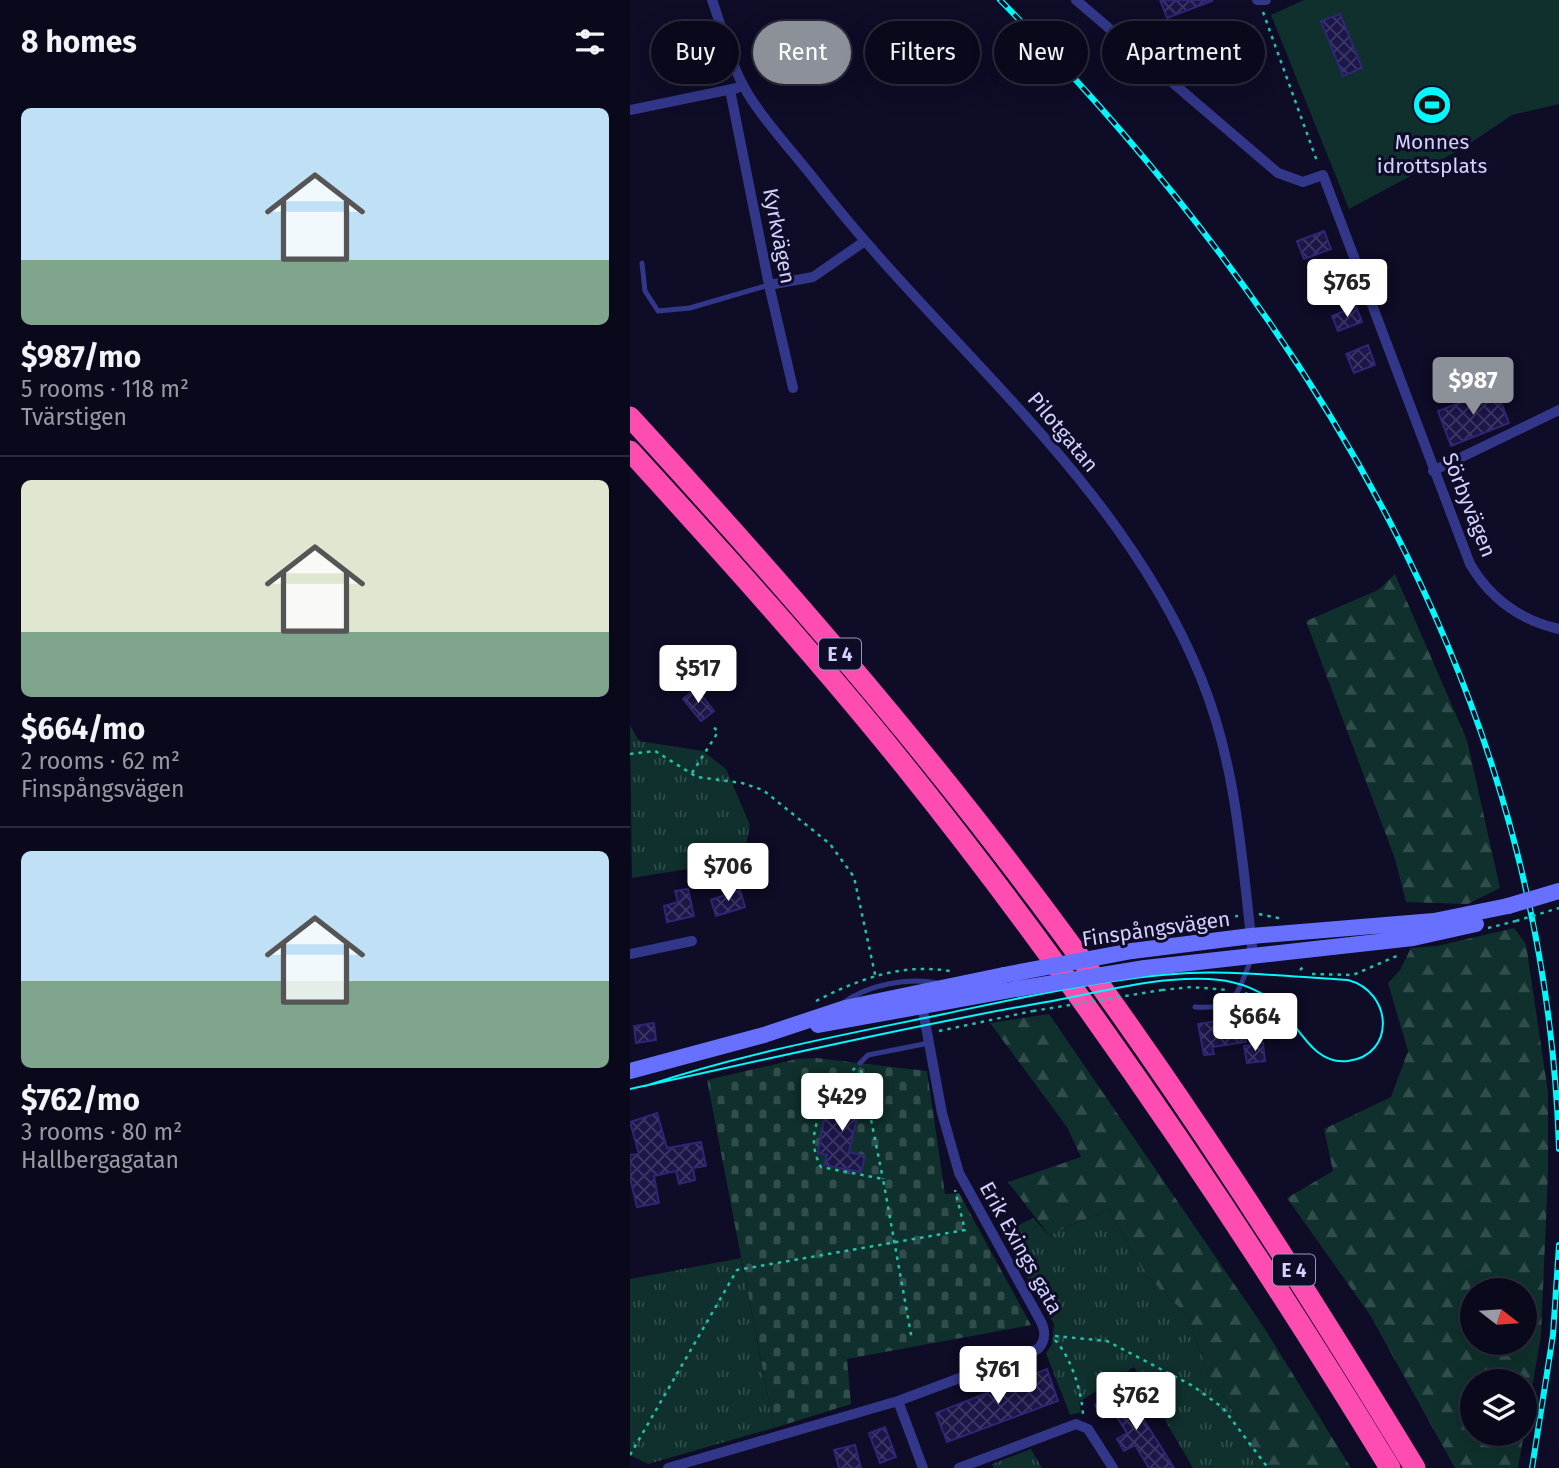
<!DOCTYPE html>
<meta charset="utf-8">
<style>
body{margin:0;font-family:"Fira Sans",sans-serif;background:#181729;color:#f1f3f6;height:100vh;display:flex;flex-direction:column;font-size:26px;white-space:nowrap}
*{box-sizing:border-box;margin:0}
p{font-size:23px;color:#999aa3}
.icon{flex:none;width:38px;height:38px;fill:none;stroke:currentColor;stroke-width:2;stroke-linecap:round;stroke-linejoin:round}
.map{position:relative;flex:1;overflow:hidden}
.details{display:flex;flex-direction:column;background:#0a091c;width:630px}
.details>*{flex:none}
.guide{position:absolute;left:21px;top:21px;width:665px;height:63px;display:flex;gap:14px}
.needle{width:46px;rotate:107deg}
.tools{position:absolute;left:830px;top:1278px;display:grid;gap:14px}
.tools a{display:grid;place-items:center;width:77px;height:77px;border-radius:50%;background:#0a091c;box-shadow:0 7px 28px #0002,0 0 0 2px #2a2a3b;font-size:35px}
.price{position:absolute;translate:-50% -60px;padding:0 16px;border-radius:7px;background:#fff;color:#222;font-size:23px;line-height:46px;filter:drop-shadow(0 2px 4px #0008)}
.price::after{content:'';position:absolute;left:50%;top:42px;width:21px;height:16px;margin-left:-10px;background:inherit;clip-path:polygon(0 0,100% 0,50% 100%)}
.price.on{background:#8c9099;color:#fff}
ul{padding:0;list-style:none}
li{display:grid;align-content:center;gap:14px;height:371px;padding:0 21px}
li+li{border-top:2px solid #2a2a3b}
li span{display:grid;place-items:center;height:217px;border-radius:10px;color:#555}
li>.icon{margin-inline-start:auto}
span .icon{width:126px;height:126px;fill:#fffc;stroke-width:1}
li b{font-size:30px}
h2{display:flex;justify-content:space-between;align-items:center;height:84px;padding:0 21px;font-size:30px}
.pill{padding:0 24px;border-radius:32px;background:#0a091c;box-shadow:0 7px 28px #0002,0 0 0 2px #2a2a3b;font-size:24px;line-height:63px}
.pill.on{background:#8c9099;color:#fff}
main{display:flex;flex:1;min-height:0}
.map>svg:first-child{display:block}
.grass{fill:url(#grass-tufts)}
.forest{fill:url(#forest-firs);fill-rule:evenodd}
.cemetery{fill:url(#cemetery-stones)}
.pitch{fill:#0f302c}
.building{fill:url(#building-cross-hatch);stroke:#2f2677;stroke-width:2}
.lines{fill:none;stroke-linecap:round;stroke-linejoin:round}
.path{stroke:#22c2aa;stroke-width:2.5;stroke-dasharray:3.5 5;stroke-linecap:butt}
.lane{stroke:#32378a;stroke-width:5}
.street{stroke:#32378a;stroke-width:10}
.secondary{stroke:#6871ff;stroke-width:16}
.highway{stroke:#ff4cb1;stroke-width:21}
.tram{stroke:#00f9fc;stroke-width:2}
.rail-casing{stroke:#00f9fc;stroke-width:6}
.rail{stroke:#0e0c26;stroke-width:3.5;stroke-dasharray:10;stroke-linecap:butt}
.path-bridge{stroke:#22c2aa;stroke-width:2.5;stroke-dasharray:3.5 5;stroke-linecap:butt}
.secondary-bridge{stroke:#6871ff;stroke-width:16}
.labels{text-anchor:middle;stroke-width:6;stroke-linejoin:round;paint-order:stroke}
.shield{fill:#0e0c26;stroke:#9796be;stroke-width:2}
.shield-label{font-size:19px;font-weight:bold;fill:#d2d1ff}
.poi-label{font-size:21px;fill:#d2d1ff;stroke:#0e0c26}
.street-label{font-size:21px;fill:#d2d1ff;stroke:#0e0c26}
</style>
<main>
<section class="details">
<h2>8 homes<svg class="icon" aria-label="filters" viewBox="0 0 24 24"><path d="M4 7h16M4 17h16"/><circle cx="9" cy="7" r="2"/><circle cx="15" cy="17" r="2"/></svg></h2>
<ul>
<li><span style="background:linear-gradient(#bfe0f5 70%,#7fa58c 0)"><svg class="icon" aria-label="home" viewBox="0 0 24 24"><path d="M3 11l9-7 9 7M6 9v11h12V9"/></svg></span><div><b>$987/mo</b><p>5 rooms · 118 m²</p><p>Tvärstigen</p></div></li>
<li><span style="background:linear-gradient(#dfe7d0 70%,#7fa58c 0)"><svg class="icon" aria-label="home" viewBox="0 0 24 24"><path d="M3 11l9-7 9 7M6 9v11h12V9"/></svg></span><div><b>$664/mo</b><p>2 rooms · 62 m²</p><p>Finspångsvägen</p></div></li>
<li><span style="background:linear-gradient(#bfe0f5 60%,#7fa58c 0)"><svg class="icon" aria-label="home" viewBox="0 0 24 24"><path d="M3 11l9-7 9 7M6 9v11h12V9"/></svg></span><div><b>$762/mo</b><p>3 rooms · 80 m²</p><p>Hallbergagatan</p></div></li>
</ul>
</section>
<div class="map">
<svg width="929" height="1468" viewBox="0 0 929 1468">
<defs>
<pattern id="grass-tufts" width="24" height="20" patternUnits="userSpaceOnUse" patternTransform="scale(1.75)"><rect width="24" height="20" fill="#0f302c"/><path d="M3 7l-1-3M5 7V3M7 7l1-3M15 17l-1-3M17 17v-4M19 17l1-3" fill="none" stroke="#314d4c"/></pattern>
<pattern id="forest-firs" width="22" height="20" patternUnits="userSpaceOnUse" patternTransform="scale(1.75)"><rect width="22" height="20" fill="#0f302c"/><path d="M5 1l3.5 6h-7zM16 11l3.5 6h-7z" fill="#314d4c"/></pattern>
<pattern id="cemetery-stones" width="16" height="16" patternUnits="userSpaceOnUse" patternTransform="scale(1.75)"><rect width="16" height="16" fill="#0f302c"/><path d="M2 7V4a2 2 0 0 1 4 0v3zM10 15v-3a2 2 0 0 1 4 0v3z" fill="#314d4c"/></pattern>
<pattern id="building-cross-hatch" width="8" height="8" patternUnits="userSpaceOnUse" patternTransform="scale(1.75)"><rect width="8" height="8" fill="#1c1649"/><path d="M0 0l8 8M0 8l8-8" fill="none" stroke="#3c3764"/></pattern>
</defs>
<rect width="100%" height="100%" fill="#0e0c26"/>
<path class="grass" d="M0,725L9,741L73,751L96,769L120,825L113,860L2,878Z
M479,1209L514,1273L557,1315L578,1374L607,1417L626,1468H563L504,1367L449,1402L451,1412L440,1415L416,1353L422,1344L424,1324L372,1233L403,1218L419,1235Z
M111,1258L144,1428L18,1464L0,1455V1279Z
M401,1449L412,1468H364L362,1464Z"/>
<path class="forest" d="M765,574L837,740L870,888L838,904L776,902L765,859L676,621L748,590Z
M884,928L896,944L918,1092V1174L911,1336L888,1468H825L740,1315L657,1198L703,1171L694,1129L761,1097L778,1051L758,983L770,970L781,948L807,946ZM842,1290H894V1342H842ZM842,1381H894V1433H842Z
M419,1014L633,1326L721,1468H626L607,1417L578,1374L557,1315L514,1273L479,1209L419,1235L378,1182L451,1157L437,1127L360,1023Z"/>
<path class="cemetery" d="M186,1058L297,1071L315,1194L329,1193L401,1325L217,1359L221,1404L144,1428L77,1080L167,1059Z"/>
<path class="pitch" d="M674,0H929V104L882,115L833,148L719,209L641,15Z"/>
<path class="building" d="M530,0H582V1L537,18Z
M710,14L732,68L713,76L691,21Z
M624,26L632,50L611,58L602,33Z
M694,231L701,249L674,259L667,241Z
M711,268L716,282L691,292L686,278Z
M726,306L732,322L708,331L702,316Z
M738,345L745,365L724,373L716,354Z
M866,389L879,423L821,446L808,411Z
M66,688L84,711L71,721L53,699Z
M58,889L64,916L37,922L34,906L48,902L45,891Z
M110,890L115,907L86,916L81,900Z
M612,1017L616,1042L582,1047L584,1054L574,1055L568,1024Z
M24,1023L26,1040L6,1043L4,1026Z
M633,1043L635,1061L617,1063L614,1046Z
M216,1085L234,1089L219,1152L235,1156L231,1172L194,1165L197,1155L188,1153L195,1112L206,1115Z
M27,1113L37,1148L71,1142L76,1166L63,1168L65,1180L49,1184L46,1171L24,1176L29,1203L7,1207L0,1178V1155L9,1154L0,1122Z
M417,1369L428,1401L317,1442L306,1413Z
M497,1394L533,1450L544,1468H519L505,1445L494,1451L487,1439L497,1433L483,1411L473,1418L465,1405L479,1397L483,1403Z
M255,1427L266,1457L250,1463L239,1433Z
M225,1445L231,1468H209L204,1450Z"/>
<g class="lines">
<path class="path" d="M633,12L688,164
M0,754L25,751L67,777L112,783L133,790L200,844L224,877L246,979
M62,773L88,732L83,726
M629,914L653,919
M582,926L599,917L608,916
M858,928L886,921
M670,970L676,964
M682,974L723,975L769,955
M532,990L561,987L598,990
M615,993L627,997L647,1010
M186,1001C229,979 271,963 320,971
M309,1031L403,1011
M225,1068C200,1094 170,1129 191,1167L253,1179L282,1340
M231,1070L253,1179
M425,1336L477,1341L563,1386L593,1408L638,1468
M425,1340C441,1357 452,1392 453,1415
M0,1455L107,1270L335,1230L325,1190"/>
<path class="lane" d="M12,263L15,291L28,311L60,308L139,285
M213,1003C237,985 278,977 307,983
M565,1007C607,1010 606,995 621,960
M230,1063L238,1055L299,1043"/>
<path class="street" d="M82,0C92,27 99,60 113,85C127,113 164,153 185,180C312,345 491,479 571,678C607,766 612,861 623,955
M446,0L648,173L673,182L693,175L840,564C860,598 889,620 929,629
M627,0H636
M100,90L139,285L163,388
M0,110L107,88
M139,285L183,277L235,241
M803,471L929,410
M0,954L62,941
M268,1401L293,1468
M38,1468L268,1401L408,1349C416,1340 416,1331 410,1320L329,1173L312,1113L291,1000
M329,1468L446,1424L458,1429L483,1468"/>
<path class="secondary" d="M502,951L621,936L804,921L878,906
M515,968L783,938L846,924
M188,1025L386,989
M0,1071L134,1035L215,1008L374,975"/>
<path class="highway" d="M0,417C143,573 282,732 409,902C545,1083 667,1274 785,1468
M0,451C93,553 186,656 273,764C452,987 611,1224 760,1468"/>
<path class="tram" d="M0,1089C138,1059 276,1027 416,1002C468,993 525,976 579,979C600,980 621,986 639,998C666,1016 679,1066 718,1061C766,1055 763,992 718,980C665,977 611,971 559,973C482,977 390,998 314,1014C213,1035 114,1053 15,1086"/>
<g class="rail-casing">
<path id="rail" d="M370,0C680,314 915,698 929,1149
M902,1468L923,1335L929,1245"/>
</g>
<use href="#rail" class="rail"/>
<path class="path-bridge" d="M886,921L929,908
M403,1011L532,990"/>
<path class="secondary-bridge" d="M878,906L929,891
M374,975L502,951
M386,989L515,968"/>
</g>
<defs>
<g id="stadium-disc" transform="scale(2.0125)"><circle r="9.5" fill="#00f9fc" stroke="#0e0c26"/><path d="M0-5a6.5 5 0 1 0 0 10a6.5 5 0 1 0 0-10ZM-3.5-1.8h7v3.6h-7Z" fill="#111"/></g>
</defs>
<g fill-rule="evenodd">
<use href="#stadium-disc" x="802" y="105"/>
</g>
<g class="labels">
<g class="shield">
<rect x="189" y="638.5" width="42" height="31" rx="5"/>
<rect x="643" y="1254.5" width="42" height="31" rx="5"/>
</g>
<g class="shield-label">
<text x="210" y="661">E 4</text>
<text x="664" y="1277">E 4</text>
</g>
<g class="poi-label">
<text x="802" y="149">Monnes<tspan x="802" dy="24">idrottsplats</tspan></text>
</g>
<g class="street-label">
<text transform="translate(149 236) rotate(79)" y="7">Kyrkvägen</text>
<text transform="translate(433 432) rotate(50)" y="7">Pilotgatan</text>
<text transform="translate(839 505) rotate(68)" y="7">Sörbyvägen</text>
<text transform="translate(526 929) rotate(-8)" y="7">Finspångsvägen</text>
<text transform="translate(391 1248) rotate(61)" y="7">Erik Exings gata</text>
</g>
</g>
</svg>
<div class="tools">
<a><svg class="needle" viewBox="-14 -14 28 28"><path d="M0-13l5 13h-10z" fill="#e53935"/><path d="M0 13l5-13h-10z" fill="#999aa3"/></svg></a>
<a><svg class="icon" aria-label="layers" viewBox="0 0 24 24"><path d="M12 4l9 5-9 5-9-5zM3 14l9 5 9-5"/></svg></a>
</div>
<b class="price" style="left:717px;top:319px">$765</b>
<b class="price on" style="left:843px;top:417px">$987</b>
<b class="price" style="left:68px;top:705px">$517</b>
<b class="price" style="left:98px;top:903px">$706</b>
<b class="price" style="left:625px;top:1053px">$664</b>
<b class="price" style="left:212px;top:1133px">$429</b>
<b class="price" style="left:368px;top:1406px">$761</b>
<b class="price" style="left:506px;top:1432px">$762</b>
<div class="guide">
<a class="pill">Buy</a>
<a class="pill on">Rent</a>
<a class="pill">Filters</a>
<a class="pill">New</a>
<a class="pill">Apartment</a>
</div>
</div>
</main>
